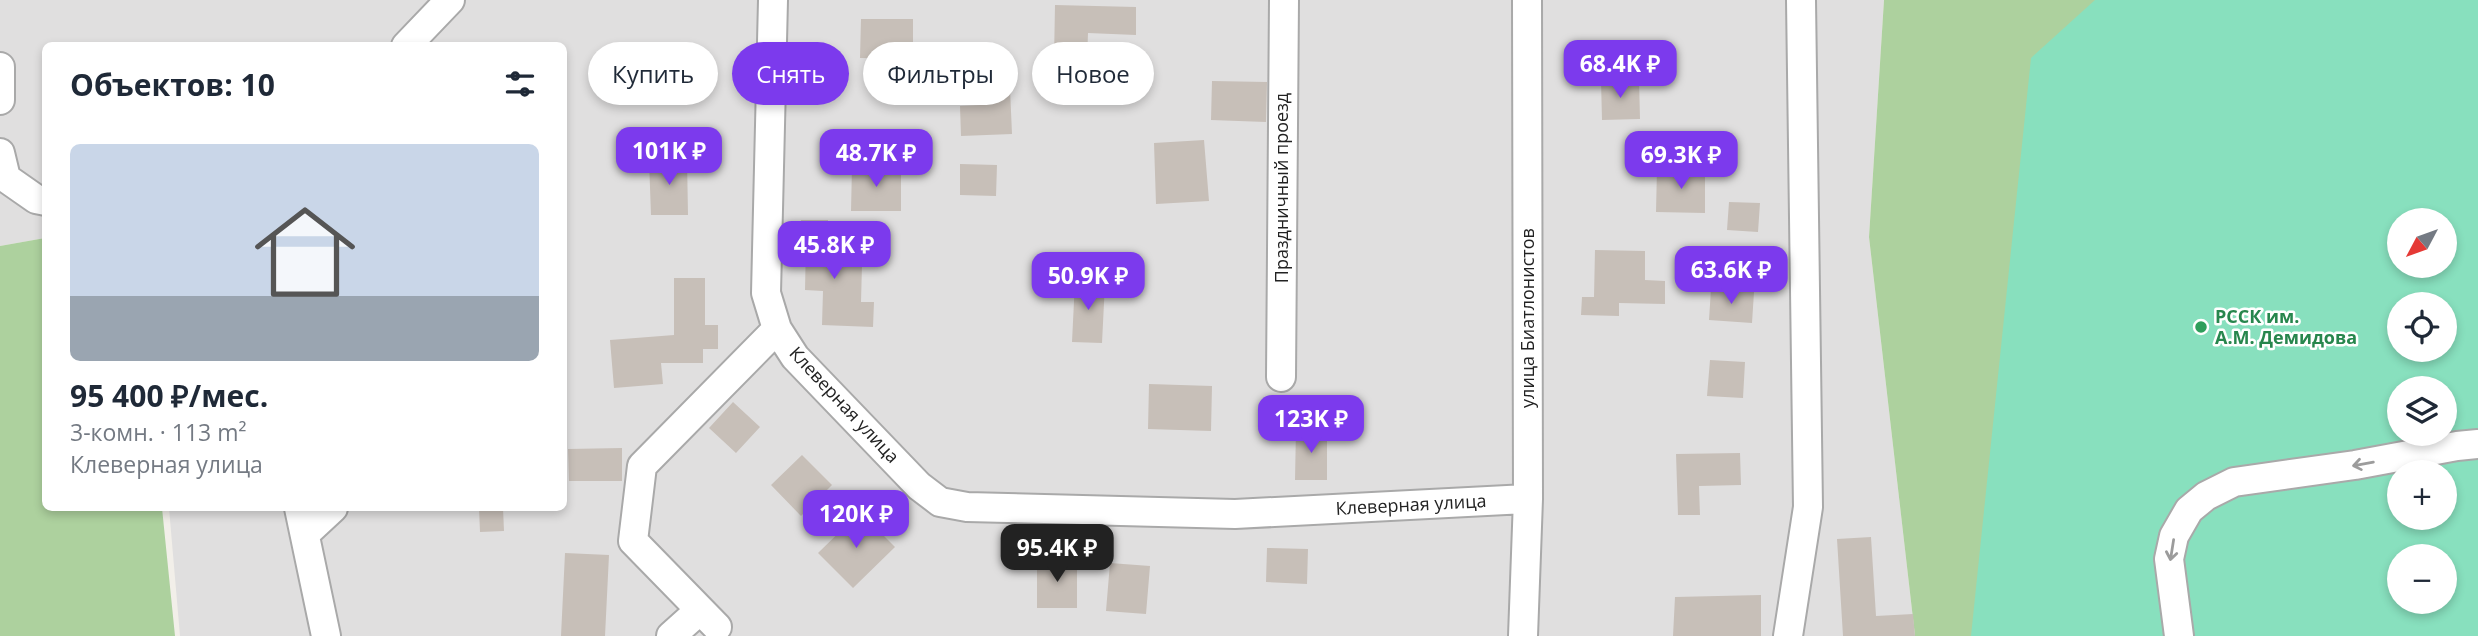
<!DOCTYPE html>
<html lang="ru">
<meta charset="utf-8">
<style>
body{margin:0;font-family:"Open Sans",sans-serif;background:#f6f6f7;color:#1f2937;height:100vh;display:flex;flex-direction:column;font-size:26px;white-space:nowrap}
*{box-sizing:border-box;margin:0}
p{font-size:23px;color:#747a83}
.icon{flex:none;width:38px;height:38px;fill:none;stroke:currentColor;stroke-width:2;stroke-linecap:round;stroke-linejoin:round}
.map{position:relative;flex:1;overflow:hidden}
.details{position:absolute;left:42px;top:42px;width:525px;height:469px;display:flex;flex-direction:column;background:#fff;border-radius:10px;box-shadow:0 4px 10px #0003}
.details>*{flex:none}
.top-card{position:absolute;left:588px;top:42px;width:665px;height:63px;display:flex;gap:14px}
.needle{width:46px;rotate:229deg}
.controls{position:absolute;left:2387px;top:208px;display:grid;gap:14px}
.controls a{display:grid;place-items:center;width:70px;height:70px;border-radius:50%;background:#fff;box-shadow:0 4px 10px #0003;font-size:35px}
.price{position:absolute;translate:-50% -60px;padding:0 16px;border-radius:14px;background:#7c3aed;color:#fff;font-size:23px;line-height:46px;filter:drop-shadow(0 2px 4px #0008)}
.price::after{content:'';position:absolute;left:50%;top:42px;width:21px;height:16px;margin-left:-10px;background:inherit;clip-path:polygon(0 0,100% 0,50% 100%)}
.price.active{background:#222;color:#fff}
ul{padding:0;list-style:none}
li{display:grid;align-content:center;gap:14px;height:371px;padding:0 28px}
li+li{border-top:2px solid #e0e1e3}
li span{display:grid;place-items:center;height:217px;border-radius:10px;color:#555}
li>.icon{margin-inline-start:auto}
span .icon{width:126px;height:126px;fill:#fffc;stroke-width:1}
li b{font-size:30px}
h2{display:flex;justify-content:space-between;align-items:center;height:84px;padding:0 28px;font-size:30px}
.tag{padding:0 24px;border-radius:32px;background:#fff;box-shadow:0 4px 10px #0003;font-size:24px;line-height:63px}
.tag.active{background:#7c3aed;color:#fff}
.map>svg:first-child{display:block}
.residential{fill:#e0dfdf}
.forest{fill:#add19e;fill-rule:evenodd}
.pitch{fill:#88e0be;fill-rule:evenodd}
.building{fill:#c7bfb8}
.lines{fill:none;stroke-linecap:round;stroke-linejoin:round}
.minor-casing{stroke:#a9a9a9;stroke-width:32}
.minor{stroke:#fff;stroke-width:28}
.oneway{stroke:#9c9c9c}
.leisure-dot{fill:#2e9e5b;stroke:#fff;stroke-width:2.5}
.labels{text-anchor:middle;stroke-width:5;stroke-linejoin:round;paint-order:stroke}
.street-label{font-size:18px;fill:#222;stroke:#fff}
.leisure-label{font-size:18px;font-weight:bold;fill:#27864d;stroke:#fff;text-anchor:start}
</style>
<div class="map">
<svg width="2478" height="636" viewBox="0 0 2478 636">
<rect width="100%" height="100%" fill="#f2efe9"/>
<path class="residential" d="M0,0H1884L1869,237L1915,636H180L169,508H564V46H46L45,238L0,246Z"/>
<path class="forest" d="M1884,0H2478V636H1915L1869,237ZM2399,220H2445V266H2399ZM2399,304H2445V350H2399ZM2399,388H2445V434H2399ZM2399,472H2445V518H2399ZM2399,556H2445V602H2399Z
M45,238L46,508H162L175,636H0V246Z"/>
<path class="pitch" d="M2095,0H2478V636H1971L2031,58ZM2399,220H2445V266H2399ZM2399,304H2445V350H2399ZM2399,388H2445V434H2399ZM2399,472H2445V518H2399ZM2399,556H2445V602H2399Z"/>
<path class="building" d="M1055,5L1136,7V35L1088,33L1087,60L1054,59Z
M861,19H913V59L860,58Z
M1009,65L1012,134L961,136L960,106L980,105L978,67Z
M668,67L692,70L689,103L665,100Z
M1639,79L1640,119L1602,120L1601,80Z
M1212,81L1267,82L1266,122L1211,120Z
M1204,140L1209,201L1156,204L1154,143Z
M687,159L688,215H651L649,160Z
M960,164L997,165L996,196L960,195Z
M852,167H901V211H851Z
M1657,168L1705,170V213L1656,212Z
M1729,202L1760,203L1758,232L1727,230Z
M801,220H828L829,264L862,265L861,302H874L873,327L822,325L823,291L805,290L806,242H802Z
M1595,250L1645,251V280L1665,281V304L1619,303V316L1581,315L1582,297H1594Z
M674,278H705V325H718V349H703V363H661L663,384L614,388L610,340L674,335Z
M1075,281L1105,283L1102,343L1072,342Z
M1711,289L1754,292L1752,323L1709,320Z
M1710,360L1745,362L1743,398L1707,396Z
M1149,384L1212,386L1211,431L1148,429Z
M733,402L760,427L736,453L709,428Z
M1296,429L1327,430V480H1295Z
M622,448V481H569L568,449Z
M1740,453L1741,485L1699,486L1700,515H1678L1676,454Z
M802,455L832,485L801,516L771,485Z
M479,508H503L504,531L480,532Z
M860,512L895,547L853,588L818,553Z
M1871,537L1876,616L1913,614L1915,636H1843L1837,539Z
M1267,548L1308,549L1307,584L1266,582Z
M565,553L609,555L605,636H561Z
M1037,561H1077V608H1037Z
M1110,563L1150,566L1146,614L1106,611Z
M1761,595V636H1673L1675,597Z"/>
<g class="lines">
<g class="minor-casing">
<path id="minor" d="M773,0L766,293L777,329L795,357L919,486L940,502L967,507L1235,514L1528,499
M406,46L450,0
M0,67V100
M0,153L6,178L36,199L46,201
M1281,377L1284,0
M299,508L326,636
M305,534L333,508
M717,627L633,541L642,466L777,329
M671,636L700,610
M1523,636L1528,499L1527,0
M1788,636L1808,507L1801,0
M2179,636L2169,559L2174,536L2189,510L2206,496L2234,482L2355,465L2457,446L2478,444"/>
</g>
<use href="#minor" class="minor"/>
</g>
<defs><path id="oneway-shaft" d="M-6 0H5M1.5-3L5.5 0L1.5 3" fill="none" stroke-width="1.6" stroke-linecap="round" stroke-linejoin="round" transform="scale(1.75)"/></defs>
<g class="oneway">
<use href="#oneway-shaft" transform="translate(2363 464) rotate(170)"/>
<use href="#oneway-shaft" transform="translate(2172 550) rotate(99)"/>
</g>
<circle class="leisure-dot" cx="2201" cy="327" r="7"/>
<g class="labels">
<g class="street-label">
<text transform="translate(1282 188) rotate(-90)" y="6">Праздничный проезд</text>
<text transform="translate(1528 318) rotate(-90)" y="6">улица Биатлонистов</text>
<text transform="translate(844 405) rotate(47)" y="6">Клеверная улица</text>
<text transform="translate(1411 505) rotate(-3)" y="6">Клеверная улица</text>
</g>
<g class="leisure-label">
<text x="2215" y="323">РССК им.<tspan x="2215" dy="21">А.М. Демидова</tspan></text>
</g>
</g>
</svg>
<div class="controls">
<a><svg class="needle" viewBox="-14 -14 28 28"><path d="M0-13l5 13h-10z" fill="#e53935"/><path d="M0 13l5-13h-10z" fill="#747a83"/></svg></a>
<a><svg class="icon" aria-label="locate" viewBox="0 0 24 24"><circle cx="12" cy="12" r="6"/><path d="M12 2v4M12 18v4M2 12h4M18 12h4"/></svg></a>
<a><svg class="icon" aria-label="layers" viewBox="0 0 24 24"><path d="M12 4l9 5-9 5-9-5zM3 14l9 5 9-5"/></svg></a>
<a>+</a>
<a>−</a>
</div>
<b class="price" style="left:1620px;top:100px">68.4K ₽</b>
<b class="price" style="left:669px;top:187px">101K ₽</b>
<b class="price" style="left:876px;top:189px">48.7K ₽</b>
<b class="price" style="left:1681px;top:191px">69.3K ₽</b>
<b class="price" style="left:834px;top:281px">45.8K ₽</b>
<b class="price" style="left:1731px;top:306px">63.6K ₽</b>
<b class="price" style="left:1088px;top:312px">50.9K ₽</b>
<b class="price" style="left:1311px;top:455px">123K ₽</b>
<b class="price" style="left:856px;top:550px">120K ₽</b>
<b class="price active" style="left:1057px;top:584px">95.4K ₽</b>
<div class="top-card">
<a class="tag">Купить</a>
<a class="tag active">Снять</a>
<a class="tag">Фильтры</a>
<a class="tag">Новое</a>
</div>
<section class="details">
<h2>Объектов: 10<svg class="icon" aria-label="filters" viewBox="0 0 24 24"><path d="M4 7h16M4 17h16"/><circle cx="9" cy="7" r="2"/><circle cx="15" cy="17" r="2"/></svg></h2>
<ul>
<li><span style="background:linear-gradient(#c9d6e8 70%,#9aa5b1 0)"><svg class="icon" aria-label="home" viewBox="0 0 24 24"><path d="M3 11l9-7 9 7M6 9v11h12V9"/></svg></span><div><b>95 400 ₽/мес.</b><p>3-комн. · 113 m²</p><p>Клеверная улица</p></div></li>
</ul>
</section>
</div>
